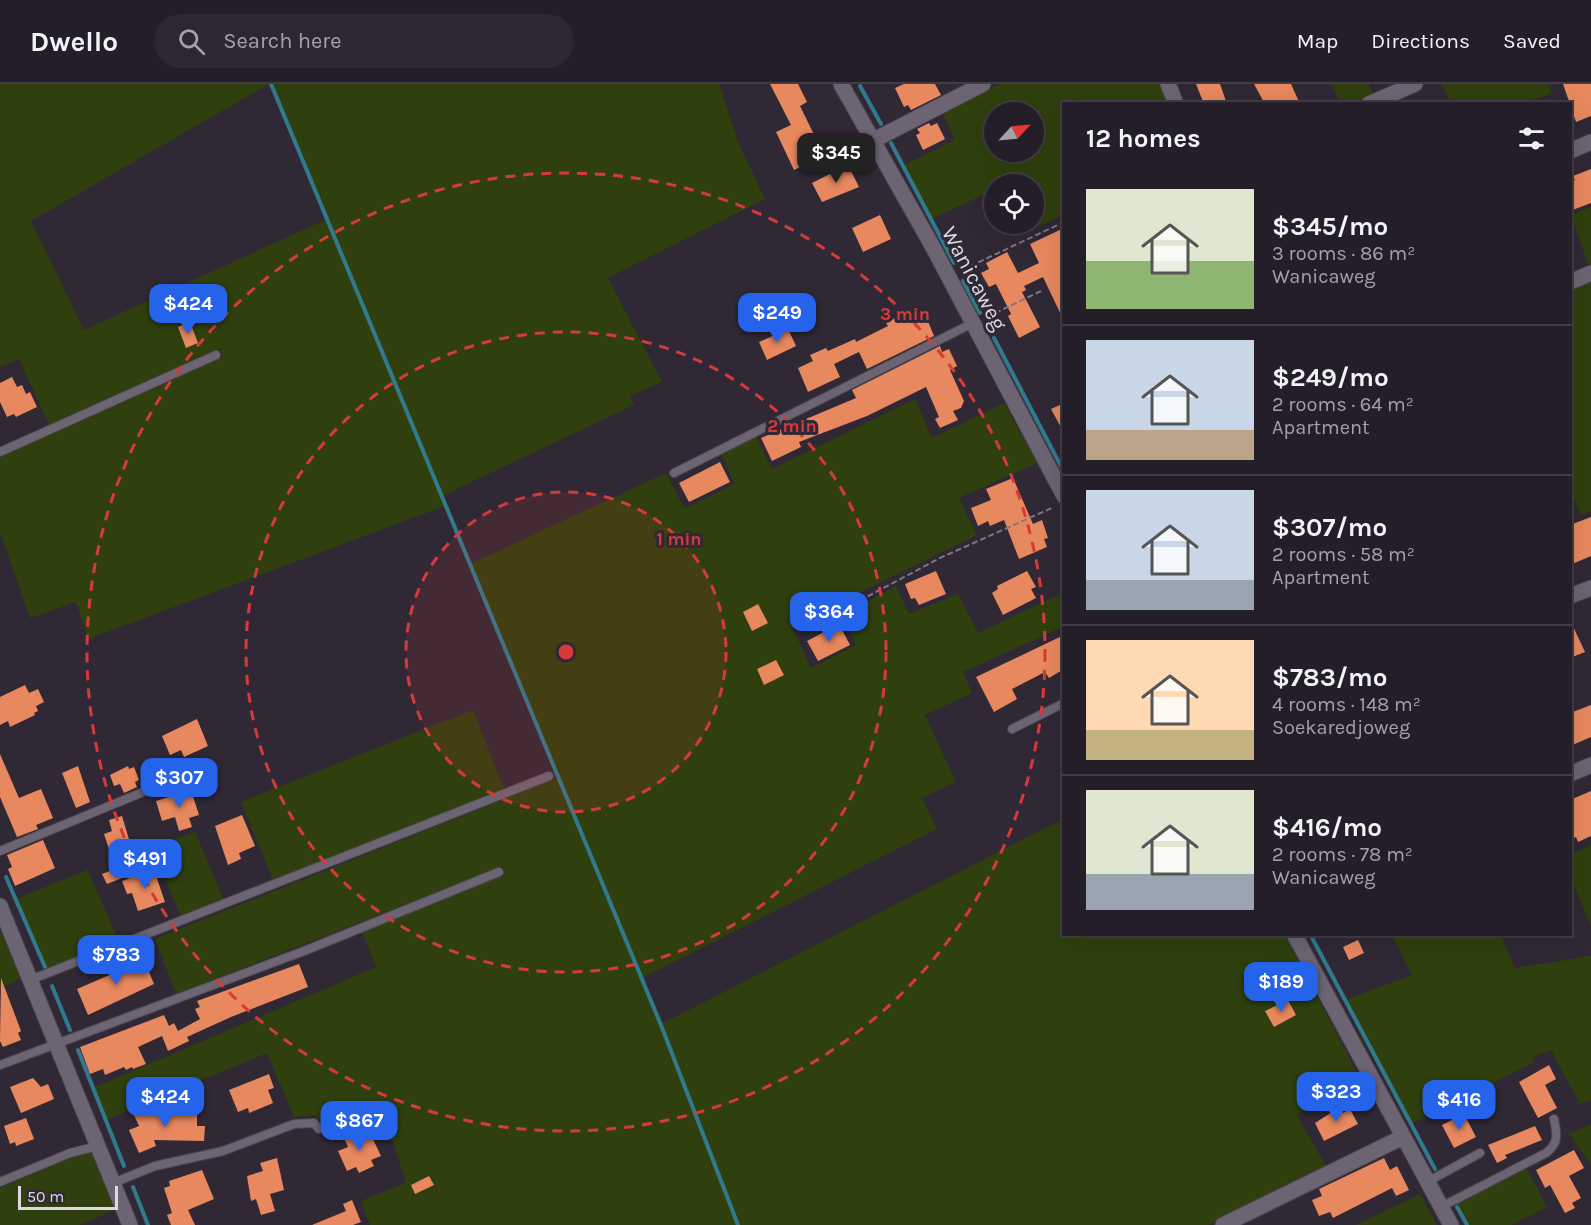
<!DOCTYPE html>
<meta charset="utf-8">
<style>
body{margin:0;font-family:Karla,sans-serif;background:#2c2730;color:#f1f3f6;height:100vh;display:flex;flex-direction:column;font-size:22px;white-space:nowrap}
*{box-sizing:border-box;margin:0}
p{font-size:20px;color:#a3a2a8}
.icon{flex:none;width:33px;height:33px;fill:none;stroke:currentColor;stroke-width:2;stroke-linecap:round;stroke-linejoin:round}
.map{position:relative;flex:1;overflow:hidden}
.drawer{position:absolute;left:1062px;top:18px;width:510px;height:834px;display:flex;flex-direction:column;background:#241e28;border-radius:0px;box-shadow:0 6px 24px #0002,0 0 0 2px #413c45}
.drawer>*{flex:none}
.needle{width:39px;rotate:64deg}
.buttons{position:absolute;left:984px;top:18px;display:grid;gap:12px}
.buttons a{display:grid;place-items:center;width:60px;height:60px;border-radius:50%;background:#241e28;box-shadow:0 6px 24px #0002,0 0 0 2px #413c45;font-size:30px}
.scale{position:absolute;left:18px;bottom:15px;width:100px;box-sizing:border-box;padding-left:6px;border:3px solid #ddd8e1;border-top:0;font-size:16px;line-height:21px;white-space:nowrap;color:#ddd8e1;-webkit-text-stroke:4px #302835;paint-order:stroke}
.price{position:absolute;translate:-50% -51px;padding:0 14px;border-radius:12px;background:#2563eb;color:#fff;font-size:20px;line-height:39px;filter:drop-shadow(0 2px 3px #0008)}
.price::after{content:'';position:absolute;left:50%;top:36px;width:18px;height:14px;margin-left:-9px;background:inherit;clip-path:polygon(0 0,100% 0,50% 100%)}
.price.on{background:#222;color:#fff}
ul{padding:0;list-style:none}
li{display:flex;align-items:center;gap:18px;height:150px;padding:0 24px}
li+li{border-top:2px solid #413c45}
li span{display:grid;place-items:center;flex:none;width:168px;height:120px;border-radius:0px;color:#555}
li>.icon{margin-inline-start:auto}
span .icon{width:72px;height:72px;fill:#fffc;stroke-width:1}
li b{font-size:26px}
h2{display:flex;justify-content:space-between;align-items:center;height:72px;padding:0 24px;font-size:26px}
header{display:flex;align-items:center;gap:36px;box-sizing:border-box;height:84px;padding:0 30px;background:#241e28;border-bottom:2px solid #413c45}
header strong{font-size:28px}
nav{display:flex;gap:33px;margin-inline-start:auto;font-size:21px}
.search{width:420px;height:54px;background:#2c2730;display:flex;align-items:center;gap:15px;box-sizing:border-box;padding:0 21px;border-radius:33px;color:#a3a2a8;font-size:22px}
.map>svg:first-child{display:block}
.green{fill:#2f400e;fill-rule:evenodd}
.lines{fill:none;stroke-linecap:round;stroke-linejoin:round}
.stream{stroke:#317a8d;stroke-width:4}
.building{fill:#e7885f}
.lane-casing{stroke:#4b4550;stroke-width:10}
.street-casing{stroke:#4b4550;stroke-width:17}
.secondary-casing{stroke:#4b4550;stroke-width:17}
.path{stroke:#7e7783;stroke-width:2;stroke-dasharray:6 3;stroke-linecap:butt}
.lane{stroke:#6d6473;stroke-width:8}
.street{stroke:#6d6473;stroke-width:15}
.secondary{stroke:#6d6473;stroke-width:15}
.ring{fill:none;stroke:#d73a3a;stroke-width:3;stroke-dasharray:10 8}
.labels{text-anchor:middle;stroke-width:6;stroke-linejoin:round;paint-order:stroke}
.street-label{font-size:22px;fill:#ddd8e1;stroke:#302835}
.centre{fill:#d73a3a;stroke:#302835;stroke-width:3}
.ring-label{font-size:18px;text-anchor:middle;font-weight:bold;fill:#d73a3a;stroke:#302835;stroke-width:6;stroke-linejoin:round;paint-order:stroke}
</style>
<header>
<strong>Dwello</strong>
<div class="search"><svg class="icon" aria-label="search" viewBox="0 0 24 24"><circle cx="10" cy="10" r="6"/><path d="M15 15l6 6"/></svg>Search here</div>
<nav><a>Map</a><a>Directions</a><a>Saved</a></nav>
</header>
<div class="map">
<svg width="1591" height="1141" viewBox="0 0 1591 1141">
<rect width="100%" height="100%" fill="#302835"/>
<path class="green" d="M0,0H269L31,137L84,246L327,135L271,0H719L738,58L765,115L608,194L662,298L630,312L634,321L442,412L445,422L88,555L76,518L30,534L0,448V373L223,273L220,264L49,341L19,275L0,283Z
M999,0H1163L1170,19L1064,20L1063,131L1040,142L1034,128V100H1020L1017,96L1007,100H994V106L931,135L903,82L955,56L942,28ZM994,28H1034V68H994Z
M1332,0H1369L1375,15L1365,19H1340Z
M1442,0H1548L1552,9L1526,19H1451Z
M1591,123V185L1590,186L1571,131Z
M1591,194V427L1581,431L1570,406V202Z
M915,315L932,354L1004,319L1037,379L959,414L977,451L792,542L811,584L856,561L842,531L896,502L909,530L958,510L978,549L1063,509V543L963,588L972,609L925,631L956,698L922,714L937,745L642,894L661,940L1063,735L1064,850L1285,851L1362,998L1297,1031L1326,1082L1208,1141H370L361,1117L406,1099L381,1021L329,1043L314,1031L294,1033L267,969L106,1036L93,1004L376,883L362,848L505,790L503,782L176,910L155,855L557,694L470,480L666,389L685,425L735,400L721,371L756,352L772,385Z
M473,626L504,705L274,798L241,718Z
M195,748L224,816L181,833L153,764Z
M1591,761V842L1571,795L1570,770Z
M88,786L119,858L46,887L16,815Z
M0,849H2L21,895L0,904Z
M1392,851H1501L1515,884L1591,872V1016L1580,1020L1551,966L1533,973L1534,978L1411,1040L1345,916L1412,891Z
M1591,1040V1081L1569,1050Z
M94,1068L117,1125L79,1141H0V1104L72,1073Z
M1527,1085L1547,1123L1511,1141H1467L1455,1120Z
M1420,1110L1437,1141H1356Z"/>
<g class="lines">
<path class="stream" d="M271,0L661,941L738,1141
M860,2L881,40
M891,59L954,179
M963,197L980,229
M994,254L1064,388
M6,793L45,883
M1310,850L1435,1085
M52,902L70,946
M78,966L124,1082
M133,1103L148,1141
M1457,1123L1467,1141"/>
</g>
<path class="building" d="M770,0H798L807,18L800,22L824,71L794,86L776,48L791,41Z
M904,0H935L941,11L911,26L908,21L904,23L895,4Z
M1196,0H1220L1227,20H1204Z
M1254,0H1291L1300,20H1265Z
M1563,0H1591V32L1576,38Z
M929,39L931,42L937,39L945,55L923,66L916,51L920,49L917,45Z
M848,81L859,103L822,118L812,99Z
M1591,85V119L1570,127V98L1575,96L1573,92Z
M880,131L891,155L863,168L852,144Z
M1064,144V237L1043,193L1024,202L1026,206L1022,208L1040,243L1019,254L1008,232L1011,230L996,200L989,203L981,189L989,185L986,179L1007,168L1018,189L1039,179L1030,160Z
M912,229L915,235L925,230L934,252L867,285L859,268L834,280L840,293L808,308L798,284L813,277L810,271L826,264L828,267L855,255L856,258L888,242L886,239L902,230L903,233Z
M190,238L198,259L186,264L178,243Z
M788,245L796,262L767,276L759,258Z
M940,262L942,268L949,265L957,282L950,286L964,317L961,324L953,327L958,336L940,344L935,335L939,333L926,303L867,332L799,358L801,363L772,377L761,354L856,314L852,306Z
M12,293L17,303L22,301L26,310L30,308L37,323L16,333L14,330L7,333L0,318V299Z
M1064,319V349L1051,325Z
M720,378L730,398L689,418L679,399Z
M1013,394L1033,440L1042,436L1048,454L1044,455L1047,463L1019,475L1004,436L990,442L988,437L978,442L971,424L991,416L986,405Z
M1591,433V472L1570,481V441Z
M936,487L946,510L919,521L915,514L911,515L905,500Z
M1027,487L1036,503L1031,505L1036,514L1003,531L992,509L998,505L997,502Z
M758,520L768,539L752,547L743,528Z
M1570,536L1585,568L1570,574Z
M839,540L850,561L818,577L807,557Z
M1064,551V585L1049,594L1045,588L1012,605L1017,615L994,628L976,593Z
M776,576L784,591L764,601L757,585Z
M25,601L29,609L38,605L44,618L36,622L38,627L34,629L35,631L10,643L8,637L0,641V613Z
M1591,621V653L1570,662V629Z
M197,635L208,662L184,673L181,666L170,671L162,652Z
M0,670L19,714L41,705L53,734L36,741L38,745L17,753L0,713Z
M78,682L90,718L76,724L62,689Z
M128,682L129,685L134,683L139,696L135,698L137,703L124,709L120,700L114,702L110,691Z
M191,706L199,731L189,734L192,743L179,747L175,733L162,737L156,717Z
M1591,707V752L1578,758L1576,753L1570,756V716Z
M242,731L255,762L239,769L241,775L228,781L215,742Z
M122,732L131,762L110,768L104,750L112,747L109,736Z
M43,756L55,784L15,802L8,785L12,783L7,771Z
M123,782L127,792L107,800L102,790Z
M154,786L165,818L138,827L132,809L127,810L122,797Z
M1358,856L1364,869L1349,876L1343,863Z
M142,871L154,900L88,931L77,905L121,886L118,881Z
M299,880L308,903L231,933L187,953L189,957L168,967L162,952L138,963L146,980L133,985L132,983L126,986L124,983L105,991L103,985L90,990L80,963L164,931L169,942L174,939L178,947L200,935L195,925L200,923L197,917Z
M1,894L21,947L18,949L21,956L3,963L0,957Z
M1288,916L1296,931L1274,943L1265,927Z
M1549,981L1556,995L1545,1001L1557,1024L1538,1034L1519,998Z
M269,990L274,1004L268,1006L273,1019L249,1029L248,1024L238,1028L229,1006Z
M33,994L41,1003L48,1000L54,1015L21,1029L10,1003Z
M157,1019L162,1032H180V1026L197,1027V1042H205L204,1057L154,1056L156,1062L139,1069L129,1046L139,1042L133,1029Z
M1340,1023L1343,1029L1350,1025L1358,1040L1324,1057L1315,1039Z
M1464,1030L1476,1053L1454,1064L1442,1041Z
M26,1034L34,1055L16,1062L15,1058L10,1060L4,1042Z
M1535,1042L1542,1056L1505,1071L1507,1074L1497,1079L1488,1061Z
M369,1047L381,1072L371,1076L374,1082L359,1089L356,1083L347,1087L338,1067L348,1063L344,1054L356,1048L359,1052Z
M1574,1066L1584,1084L1569,1092L1581,1114L1572,1119L1575,1124L1565,1129L1550,1101L1545,1104L1536,1086Z
M277,1074L284,1106L270,1110L275,1127L261,1131L256,1115L251,1117L247,1092L263,1087L260,1079Z
M1384,1074L1390,1086L1397,1082L1409,1106L1396,1112L1392,1104L1333,1134L1330,1128L1319,1132L1312,1116L1322,1112L1319,1105Z
M202,1086L214,1115L188,1126L195,1141H171L167,1131L172,1129L164,1104L170,1102L169,1097Z
M429,1092L434,1101L415,1110L411,1101Z
M352,1116L361,1138L353,1141H312L346,1127L343,1120Z"/>
<g class="lines">
<g class="lane-casing">
<path id="lane" d="M0,368L216,271
M674,389L973,239
M1012,645L1064,619
M0,767L165,699
M30,896L549,692
M0,981L304,867L499,788
M0,1098L70,1069L98,1062
M1427,1098L1480,1069
M113,1099L155,1082L223,1067L294,1040L314,1039L319,1045
M1441,1123L1546,1069C1559,1059 1557,1050 1554,1035"/>
</g>
<g class="street-casing">
<path id="street" d="M1168,0L1176,20
M1369,20L1415,0
M874,56L983,0
M1570,67L1591,58
M1570,198L1591,189
M1570,512L1591,504
M1570,690L1591,681
M0,822L130,1141
M1223,1141L1403,1053"/>
</g>
<g class="secondary-casing">
<path id="secondary" d="M841,0L934,165L1064,412
M1294,850L1451,1141"/>
</g>
<path class="path" d="M962,186L1064,138
M987,233L1041,207
M812,542L940,474L1054,423"/>
<use href="#lane" class="lane"/>
<use href="#street" class="street"/>
<use href="#secondary" class="secondary"/>
</g>
<circle cx="566" cy="568" r="160" fill="#d73a3a" fill-opacity=".12"/>
<g class="ring">
<circle cx="566" cy="568" r="160"/>
<circle cx="566" cy="568" r="320"/>
<circle cx="566" cy="568" r="479"/>
</g>
<g class="labels">
<g class="street-label">
<text transform="translate(975 194) rotate(62)" y="8">Wanicaweg</text>
</g>
</g>
<circle cx="566" cy="568" r="9" class="centre"/>
<g class="ring-label">
<text x="905" y="236">3 min</text>
<text x="792" y="348">2 min</text>
<text x="679" y="461">1 min</text>
</g>
</svg>
<div class="buttons">
<a><svg class="needle" viewBox="-14 -14 28 28"><path d="M0-13l5 13h-10z" fill="#e53935"/><path d="M0 13l5-13h-10z" fill="#a3a2a8"/></svg></a>
<a><svg class="icon" aria-label="locate" viewBox="0 0 24 24"><circle cx="12" cy="12" r="6"/><path d="M12 2v4M12 18v4M2 12h4M18 12h4"/></svg></a>
</div>
<div class="scale">50 m</div>
<b class="price on" style="left:836px;top:100px">$345</b>
<b class="price" style="left:188px;top:251px">$424</b>
<b class="price" style="left:777px;top:260px">$249</b>
<b class="price" style="left:829px;top:559px">$364</b>
<b class="price" style="left:179px;top:725px">$307</b>
<b class="price" style="left:145px;top:806px">$491</b>
<b class="price" style="left:116px;top:902px">$783</b>
<b class="price" style="left:1281px;top:929px">$189</b>
<b class="price" style="left:1336px;top:1039px">$323</b>
<b class="price" style="left:165px;top:1044px">$424</b>
<b class="price" style="left:1459px;top:1047px">$416</b>
<b class="price" style="left:359px;top:1068px">$867</b>
<section class="drawer">
<h2>12 homes<svg class="icon" aria-label="filters" viewBox="0 0 24 24"><path d="M4 7h16M4 17h16"/><circle cx="9" cy="7" r="2"/><circle cx="15" cy="17" r="2"/></svg></h2>
<ul>
<li><span style="background:linear-gradient(#dfe7d0 60%,#8fb573 0)"><svg class="icon" aria-label="home" viewBox="0 0 24 24"><path d="M3 11l9-7 9 7M6 9v11h12V9"/></svg></span><div><b>$345/mo</b><p>3 rooms · 86 m²</p><p>Wanicaweg</p></div></li>
<li><span style="background:linear-gradient(#c9d6e8 75%,#b9a48a 0)"><svg class="icon" aria-label="home" viewBox="0 0 24 24"><path d="M3 11l9-7 9 7M6 9v11h12V9"/></svg></span><div><b>$249/mo</b><p>2 rooms · 64 m²</p><p>Apartment</p></div></li>
<li><span style="background:linear-gradient(#c9d6e8 75%,#9aa5b1 0)"><svg class="icon" aria-label="home" viewBox="0 0 24 24"><path d="M3 11l9-7 9 7M6 9v11h12V9"/></svg></span><div><b>$307/mo</b><p>2 rooms · 58 m²</p><p>Apartment</p></div></li>
<li><span style="background:linear-gradient(#ffd9b3 75%,#c2b280 0)"><svg class="icon" aria-label="home" viewBox="0 0 24 24"><path d="M3 11l9-7 9 7M6 9v11h12V9"/></svg></span><div><b>$783/mo</b><p>4 rooms · 148 m²</p><p>Soekaredjoweg</p></div></li>
<li><span style="background:linear-gradient(#dfe7d0 70%,#9aa5b1 0)"><svg class="icon" aria-label="home" viewBox="0 0 24 24"><path d="M3 11l9-7 9 7M6 9v11h12V9"/></svg></span><div><b>$416/mo</b><p>2 rooms · 78 m²</p><p>Wanicaweg</p></div></li>
</ul>
</section>
</div>
